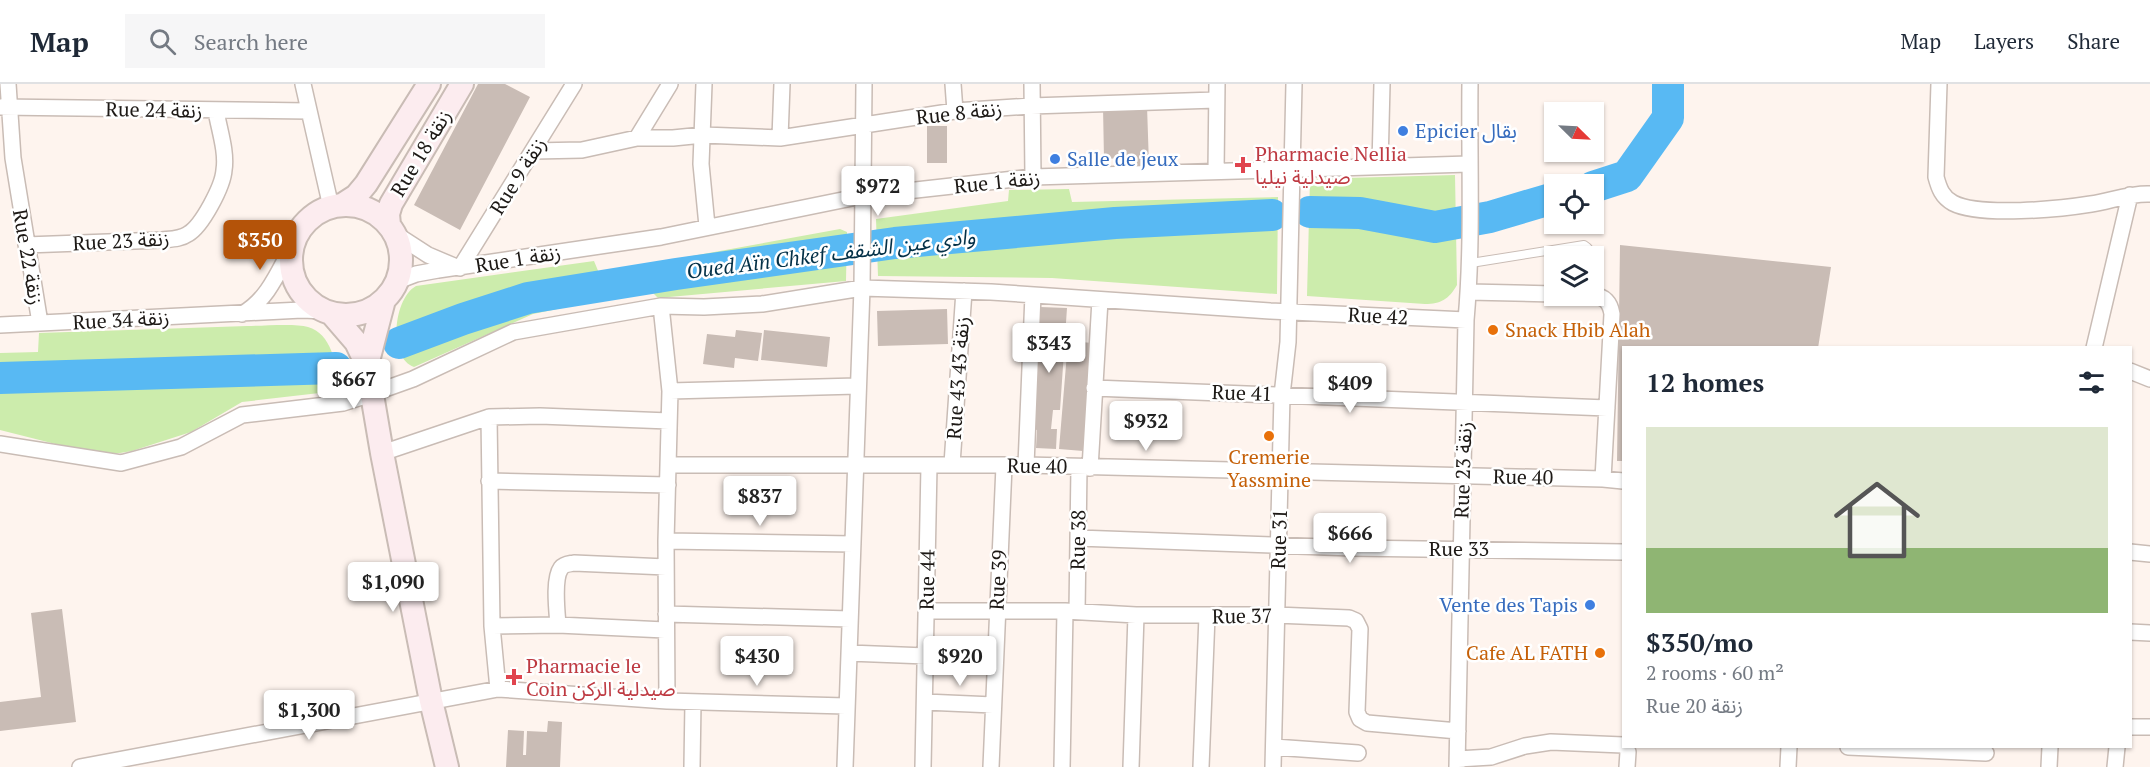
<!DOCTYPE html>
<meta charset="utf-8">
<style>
body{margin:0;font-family:"PT Serif","Noto Sans Arabic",serif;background:#f6f6f7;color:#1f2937;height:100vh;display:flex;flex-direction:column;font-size:22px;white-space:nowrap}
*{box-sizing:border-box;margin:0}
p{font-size:20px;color:#747a83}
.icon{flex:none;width:33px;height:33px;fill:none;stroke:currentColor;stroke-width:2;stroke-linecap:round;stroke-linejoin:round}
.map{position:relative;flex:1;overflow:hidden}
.sheet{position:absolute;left:1622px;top:262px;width:510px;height:402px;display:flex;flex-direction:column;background:#fff;border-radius:0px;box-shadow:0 2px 4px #0004}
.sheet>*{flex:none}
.needle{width:39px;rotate:114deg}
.fabs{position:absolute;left:1544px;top:18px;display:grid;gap:12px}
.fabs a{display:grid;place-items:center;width:60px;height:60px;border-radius:0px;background:#fff;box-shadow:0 2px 4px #0004;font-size:30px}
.price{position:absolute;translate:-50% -51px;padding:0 14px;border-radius:6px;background:#fff;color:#222;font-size:20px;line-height:39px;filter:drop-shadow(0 2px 3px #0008)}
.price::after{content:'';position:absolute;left:50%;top:36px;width:18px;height:14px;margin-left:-9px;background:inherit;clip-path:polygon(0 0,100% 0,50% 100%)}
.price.active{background:#b45309;color:#fff}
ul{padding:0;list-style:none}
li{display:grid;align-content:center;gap:12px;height:318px;padding:0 24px}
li+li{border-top:2px solid #e0e1e3}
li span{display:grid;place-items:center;height:186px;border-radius:0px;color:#555}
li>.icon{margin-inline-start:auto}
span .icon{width:108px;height:108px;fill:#fffc;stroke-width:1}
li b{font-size:26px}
h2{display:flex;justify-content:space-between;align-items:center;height:72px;padding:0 24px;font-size:26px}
header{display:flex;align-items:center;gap:36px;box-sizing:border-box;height:84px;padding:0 30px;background:#fff;border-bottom:2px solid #e0e1e3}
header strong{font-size:28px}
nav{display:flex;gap:33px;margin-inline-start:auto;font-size:21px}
.search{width:420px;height:54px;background:#f6f6f7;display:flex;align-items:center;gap:15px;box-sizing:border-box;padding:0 21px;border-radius:0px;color:#747a83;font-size:22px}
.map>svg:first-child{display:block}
.green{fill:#ccecac}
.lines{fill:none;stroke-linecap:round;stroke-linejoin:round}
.river{stroke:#58b9f3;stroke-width:32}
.building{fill:#c9bcb5}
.lane-casing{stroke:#c9bcb5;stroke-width:10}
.street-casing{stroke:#c9bcb5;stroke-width:18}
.secondary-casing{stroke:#c9bcb5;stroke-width:26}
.lane{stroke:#fff;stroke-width:8}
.street{stroke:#fff;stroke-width:15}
.secondary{stroke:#fcecef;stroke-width:22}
.shop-dot{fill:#3f7fe0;stroke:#fff;stroke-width:2}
.health-dot{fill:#e0444e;stroke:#fff;stroke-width:2}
.food-dot{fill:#e8710a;stroke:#fff;stroke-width:2}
.labels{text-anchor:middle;stroke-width:5;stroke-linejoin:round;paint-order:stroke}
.street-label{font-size:20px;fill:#1d1916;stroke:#fff}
.shop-label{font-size:20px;fill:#366cbe;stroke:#fff;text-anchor:start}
.health-label{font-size:20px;fill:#be3a42;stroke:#fff;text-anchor:start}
.food-label{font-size:20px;fill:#c56008;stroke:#fff;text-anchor:start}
.water-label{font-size:21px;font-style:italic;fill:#033047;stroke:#fff}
</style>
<header>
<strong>Map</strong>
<div class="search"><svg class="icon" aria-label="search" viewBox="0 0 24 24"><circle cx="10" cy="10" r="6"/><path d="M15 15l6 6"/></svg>Search here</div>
<nav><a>Map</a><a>Layers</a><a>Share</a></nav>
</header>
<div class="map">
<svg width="2150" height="683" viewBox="0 0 2150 683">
<rect width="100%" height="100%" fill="#fef4ee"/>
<path class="green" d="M1455,91L1457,201C1449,215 1441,220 1425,220L1307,212L1310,95Z
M1069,105L1072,118L1278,113L1277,210L1052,194L878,192L876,135L1008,117L1009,106Z
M840,145L847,148L846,197L658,214L650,206L533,230L414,283C387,273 394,214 416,202L594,177L599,189Z
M247,242C262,242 295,239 308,243C333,250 338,285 337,307L242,318L191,348L132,367L114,370L91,369L0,346V269L38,268L39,249Z"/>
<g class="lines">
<path class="river" d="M1593,103L1627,92L1668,34V0
M1310,128L1360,129L1435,143L1490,133L1554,114
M399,259L463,235L528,214L676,190L895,159L1115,139L1272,131
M0,294L336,284"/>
</g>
<path class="building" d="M478,0H505L530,13L460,146L414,121Z
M1147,22L1149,81H1126V74L1104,75L1103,23Z
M927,42H947V79H927Z
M1620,161L1831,183L1818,264H1623V377H1617Z
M1040,223L1067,224L1060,326H1053L1051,345H1057L1056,365L1036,364L1037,346L1033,345Z
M947,225L948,260L878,262L877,227Z
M736,246L762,249L758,277L735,274L734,284L703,280L707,250L735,253Z
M764,246L830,253L827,283L761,276Z
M1068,257L1093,259L1083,367L1059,365Z
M62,525L76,638L0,647V618L41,613L31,529Z
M548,637L562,638L560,683H506L508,646L524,647L523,671H526L527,647L547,648Z"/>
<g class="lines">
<g class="lane-casing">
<path id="lane" d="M1471,179L1584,161C1599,170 1594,195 1595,211"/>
</g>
<g class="street-casing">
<path id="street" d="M8,0L13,74L40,239
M303,0L331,123
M704,0L701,80L707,142
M953,0L955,27
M1032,0L1033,93
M1939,0L1936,93C1939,104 1942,113 1953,119C1980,133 2060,125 2091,120C2111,117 2130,109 2150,110
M0,23L308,27
M637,54L670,0
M780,54L782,0
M534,67L582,66L637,54H673L703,51L780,54L955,27L1031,22L1216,16
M1380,81L1382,0
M1216,88L1217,0
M394,149L428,171L454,182
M26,161L162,156C171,155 181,155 188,150C202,142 223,102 224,86C227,68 219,45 216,27
M460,184L574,0
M395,198L416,190L438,186L661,153L862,112L1033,93L1469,80
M1469,208L1554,210
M1593,211C1605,213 1610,218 1612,230L1603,395
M661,222L670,307L666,457L667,617
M242,230C268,216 279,186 293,161
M0,241L302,226L325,227
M2094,264L2130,111
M2130,287L2150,295
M1094,304L1607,324
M670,307L857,302
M669,337L540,332L489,333L492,542L498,605L667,617L846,622
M0,360L121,379L181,363L242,331L343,319L371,310L413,295L513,248L661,222L704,223L762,220L862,204L991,208L1270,227L1466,236
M382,369L489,333
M952,380L964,207
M668,381H1026L1603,395L1623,397
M1026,381L1033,211
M1090,384L1100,216
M489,397L668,401
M1078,454L1352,464L1623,468
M666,457L853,460
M2130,468L2150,470
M927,527H1065L1136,531H1276L1349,534L1356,537L1360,545L1357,628L1360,635L1367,639L1458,647
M1077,528L1079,383
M666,530L850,535
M558,541C557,527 553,495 561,484C564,480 569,480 574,479L666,483
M492,542L558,541L665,546
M2130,548L2150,549
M849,569L926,572
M925,618L993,621
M2130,643H2150
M1274,663L1358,669
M1626,663L1628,668L1627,683
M1848,663L1986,669
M1458,675L1491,673L1525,662L1551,658L1623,661
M80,683L498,605
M692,683L693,618
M845,683L862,204L864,0
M923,683L929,382
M991,683L1004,382
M1062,683L1065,527
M1131,683L1136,531
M1201,683L1207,532
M1273,683L1282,311L1288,258L1294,0
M1457,683L1466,236C1473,158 1469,79 1470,0
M1788,683L1789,663
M2049,683L2050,663
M2115,683L2117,663"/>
</g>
<g class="secondary-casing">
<path id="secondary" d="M342,121L356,112L366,100L429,0
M291 176a55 55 0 1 1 110 0a55 55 0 1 1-110 0Z
M389,141L388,130L391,120L462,0
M331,229L356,258L367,281L382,369L431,617L447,683
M367,281L384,216"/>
</g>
<use href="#lane" class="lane"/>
<use href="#street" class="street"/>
<use href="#secondary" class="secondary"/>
</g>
<g class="shop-dot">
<circle cx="1403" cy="47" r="6"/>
<circle cx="1055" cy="75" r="6"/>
<circle cx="1590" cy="521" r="6"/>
</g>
<g class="health-dot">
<path d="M1240 72h6v6h6v6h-6v6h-6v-6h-6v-6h6z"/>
<path d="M511 584h6v6h6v6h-6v6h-6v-6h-6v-6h6z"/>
</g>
<g class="food-dot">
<circle cx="1493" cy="246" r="6"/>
<circle cx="1269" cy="352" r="6"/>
<circle cx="1600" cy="569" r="6"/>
</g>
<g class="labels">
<g class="street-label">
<text transform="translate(154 26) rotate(1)" y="7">Rue 24 زنقة</text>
<text transform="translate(959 29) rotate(-6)" y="7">Rue 8 زنقة</text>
<text transform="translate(421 69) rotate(-59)" y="7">Rue 18 زنقة</text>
<text transform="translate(518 92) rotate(-58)" y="7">Rue 9 زنقة</text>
<text transform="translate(997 98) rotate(-6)" y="7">Rue 1 زنقة</text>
<text transform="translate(121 157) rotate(-3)" y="7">Rue 23 زنقة</text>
<text transform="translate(28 173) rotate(80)" y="7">Rue 22 زنقة</text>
<text transform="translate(518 175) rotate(-9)" y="7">Rue 1 زنقة</text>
<text transform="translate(1378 232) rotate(3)" y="7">Rue 42</text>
<text transform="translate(121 236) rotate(-3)" y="7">Rue 34 زنقة</text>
<text transform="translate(958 294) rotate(-86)" y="7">Rue 43 زنقة 43</text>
<text transform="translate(1242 309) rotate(2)" y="7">Rue 41</text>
<text transform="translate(1037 382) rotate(1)" y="7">Rue 40</text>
<text transform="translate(1463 386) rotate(-88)" y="7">Rue 23 زنقة</text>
<text transform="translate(1523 393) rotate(1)" y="7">Rue 40</text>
<text transform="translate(1279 455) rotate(-88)" y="7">Rue 31</text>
<text transform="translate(1078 456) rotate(-89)" y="7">Rue 38</text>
<text x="1459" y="472">Rue 33</text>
<text transform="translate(927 496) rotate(-89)" y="7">Rue 44</text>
<text transform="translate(998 496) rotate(-87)" y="7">Rue 39</text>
<text transform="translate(1242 532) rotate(-1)" y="7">Rue 37</text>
</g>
<g class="shop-label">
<text x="1415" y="54">Epicier بقال</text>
<text x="1067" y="82">Salle de jeux</text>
<text x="1578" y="528" text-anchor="end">Vente des Tapis</text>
</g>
<g class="health-label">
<text x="1255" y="77">Pharmacie Nellia<tspan x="1255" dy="23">صيدلية نيليا</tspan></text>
<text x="526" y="589">Pharmacie le<tspan x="526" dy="23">Coin صيدلية الركن</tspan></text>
</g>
<g class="food-label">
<text x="1505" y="253">Snack Hbib Alah</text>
<text x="1269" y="380" text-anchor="middle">Cremerie<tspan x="1269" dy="23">Yassmine</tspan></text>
<text x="1588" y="576" text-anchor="end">Cafe AL FATH</text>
</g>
<g class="water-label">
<text transform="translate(831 170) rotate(-7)" y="7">Oued Aïn Chkef وادي عين الشقف</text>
</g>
</g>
</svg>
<div class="fabs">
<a><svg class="needle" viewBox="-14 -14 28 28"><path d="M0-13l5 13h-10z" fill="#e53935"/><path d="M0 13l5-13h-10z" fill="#747a83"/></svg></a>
<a><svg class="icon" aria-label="locate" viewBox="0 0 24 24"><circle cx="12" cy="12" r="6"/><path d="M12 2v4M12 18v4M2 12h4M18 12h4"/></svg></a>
<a><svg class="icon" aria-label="layers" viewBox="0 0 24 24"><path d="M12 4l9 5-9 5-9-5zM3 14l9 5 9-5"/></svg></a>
</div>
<b class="price" style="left:878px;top:133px">$972</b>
<b class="price active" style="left:260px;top:187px">$350</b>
<b class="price" style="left:1049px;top:290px">$343</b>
<b class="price" style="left:354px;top:326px">$667</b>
<b class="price" style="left:1350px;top:330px">$409</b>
<b class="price" style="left:1146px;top:368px">$932</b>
<b class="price" style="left:760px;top:443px">$837</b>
<b class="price" style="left:1350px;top:480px">$666</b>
<b class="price" style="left:393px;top:529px">$1,090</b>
<b class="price" style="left:757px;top:603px">$430</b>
<b class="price" style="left:960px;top:603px">$920</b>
<b class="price" style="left:309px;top:657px">$1,300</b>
<section class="sheet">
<h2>12 homes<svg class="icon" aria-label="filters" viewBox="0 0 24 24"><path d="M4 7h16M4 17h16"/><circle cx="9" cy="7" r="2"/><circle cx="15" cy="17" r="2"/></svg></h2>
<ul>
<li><span style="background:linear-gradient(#dfe7d0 65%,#8fb573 0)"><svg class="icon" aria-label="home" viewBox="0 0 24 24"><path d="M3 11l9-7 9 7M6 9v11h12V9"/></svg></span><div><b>$350/mo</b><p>2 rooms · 60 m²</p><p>Rue 20 زنقة</p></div></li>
</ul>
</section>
</div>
